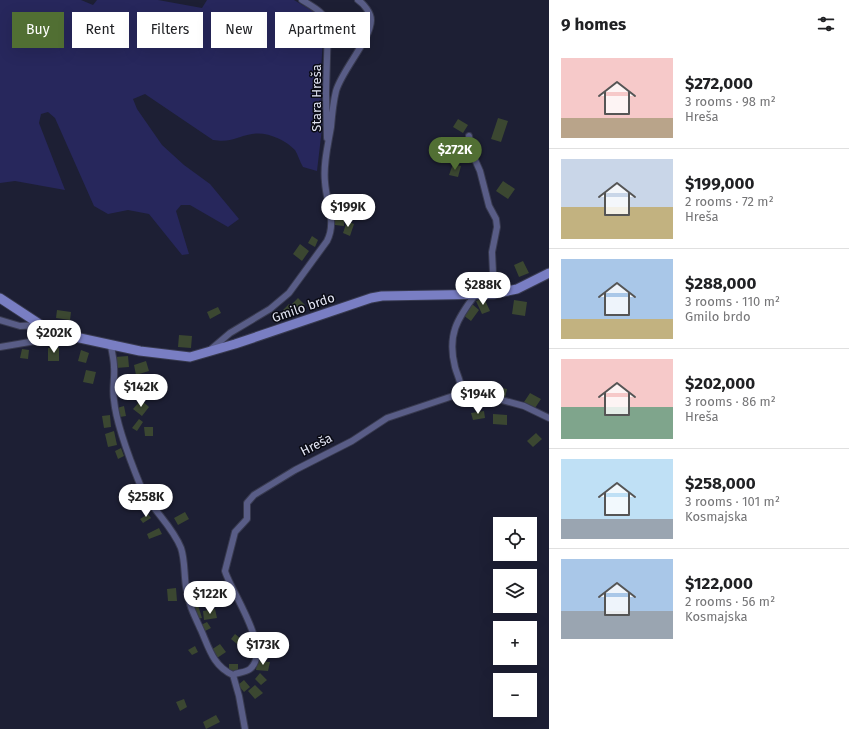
<!DOCTYPE html>
<meta charset="utf-8">
<style>
body{margin:0;font-family:"Fira Sans",sans-serif;background:#f6f6f6;color:#202124;height:100vh;display:flex;flex-direction:column;font-size:15px;white-space:nowrap}
*{box-sizing:border-box;margin:0}
p{font-size:13px;color:#757577}
.icon{flex:none;width:22px;height:22px;fill:none;stroke:currentColor;stroke-width:2;stroke-linecap:round;stroke-linejoin:round}
.map{position:relative;flex:1;overflow:hidden}
.drawer{display:flex;flex-direction:column;background:#fff;width:300px}
.drawer>*{flex:none}
.banner{position:absolute;left:12px;top:12px;width:380px;height:36px;display:flex;gap:8px}
.tools{position:absolute;left:493px;top:517px;display:grid;gap:8px}
.tools a{display:grid;place-items:center;width:44px;height:44px;border-radius:0px;background:#fff;box-shadow:0 4px 16px #0002;font-size:20px}
.price{position:absolute;translate:-50% -34px;padding:0 9px;border-radius:14px;background:#fff;color:#222;font-size:13px;line-height:26px;filter:drop-shadow(0 1px 2px #0008)}
.price::after{content:'';position:absolute;left:50%;top:24px;width:12px;height:9px;margin-left:-6px;background:inherit;clip-path:polygon(0 0,100% 0,50% 100%)}
.price.active{background:#516f33;color:#fff}
ul{padding:0;list-style:none}
li{display:flex;align-items:center;gap:12px;height:100px;padding:0 12px}
li+li{border-top:1px solid #e0e0e0}
li span{display:grid;place-items:center;flex:none;width:112px;height:80px;border-radius:0px;color:#555}
li>.icon{margin-inline-start:auto}
span .icon{width:48px;height:48px;fill:#fffc;stroke-width:1}
li b{font-size:17px}
h2{display:flex;justify-content:space-between;align-items:center;height:48px;padding:0 12px;font-size:17px}
.tag{padding:0 14px;border-radius:0px;background:#fff;box-shadow:0 4px 16px #0002;font-size:14px;line-height:36px}
.tag.active{background:#516f33;color:#fff}
main{display:flex;flex:1;min-height:0}
.map>svg:first-child{display:block}
.green{fill:#27275c}
.building{fill:#3b4731}
.lines{fill:none;stroke-linecap:round;stroke-linejoin:round}
.minor-casing{stroke:#383a4f;stroke-width:8}
.secondary-casing{stroke:#383a4f;stroke-width:11}
.minor{stroke:#595d87;stroke-width:6}
.secondary{stroke:#797ec3;stroke-width:9}
.labels{text-anchor:middle;stroke-width:3;stroke-linejoin:round;paint-order:stroke}
.street-label{font-size:13px;fill:#e1e3f2;stroke:#090a13}
</style>
<main>
<div class="map">
<svg width="549" height="729" viewBox="0 0 549 729">
<rect width="100%" height="100%" fill="#1d1f34"/>
<path class="green" d="M0,0H81L93,5L97,0H158L202,8L207,0H294L319,15L323,19L324,24L320,84L322,128L317,171L303,167C300,162 298,155 295,150C286,140 266,131 252,134C235,137 232,143 213,140L145,94L133,99L137,109L162,145L184,165L210,184L239,219L228,227L190,205H181L176,211L189,254L182,255L149,214L128,210L108,214L94,206L55,118L48,112L41,114L39,123L65,190L15,181L0,183Z"/>
<path class="building" d="M498,118L508,121L501,142L491,139Z
M458,119L468,125L463,133L453,127Z
M453,164L461,166L458,177L449,175Z
M503,181L515,189L508,199L496,191Z
M359,195L368,196L367,204L358,203Z
M335,219H344V226L335,225Z
M347,221L354,224L350,236L343,233Z
M312,236L318,240L315,247L308,243Z
M300,244L309,251L302,261L293,254Z
M523,261L529,273L519,277L514,265Z
M298,298L305,305L299,310L292,304Z
M484,298L490,311L482,314L476,301Z
M514,300L527,302L525,316L512,314Z
M289,304L296,311L290,317L283,310Z
M472,304L479,310L471,321L463,315Z
M218,307L221,313L210,319L207,312Z
M57,310L71,312L70,320L56,318Z
M28,328L44,329V333L36,332V338L28,337Z
M179,335L192,336L191,348L178,347Z
M48,348H59V361H48Z
M22,349L29,350L28,359L20,358Z
M81,350L89,353L86,363L78,361Z
M128,356L129,367L116,368L115,357Z
M146,361L149,371L136,375L134,365Z
M86,370L96,372L93,384L83,382Z
M492,386L507,389L505,398L490,395Z
M530,393L541,399L535,408L524,402Z
M141,400L149,407L142,416L133,409Z
M124,406L126,416L120,417L117,408Z
M484,411L485,418L473,420L471,413Z
M493,414L507,415V425L493,424Z
M110,415L111,427L104,428L102,416Z
M139,419L143,422L137,431L132,428Z
M144,427H153V436H145Z
M114,431L117,445L108,447L105,434Z
M536,433L542,439L533,447L527,441Z
M121,448L124,456L118,459L115,451Z
M158,486L162,493L152,498L148,491Z
M185,512L189,519L178,525L174,518Z
M148,514L151,518L143,523L140,519Z
M159,528L162,534L149,539L147,534Z
M202,587L205,595L195,598L192,590Z
M176,588L177,601H168L167,589Z
M198,605L202,618L197,619L193,607Z
M215,609L217,618L204,620L203,611Z
M207,622L211,628L205,631L201,625Z
M235,634L241,639L237,644L231,639Z
M220,644L226,652L217,658L211,650Z
M195,646L198,652L192,655L188,650Z
M269,647L271,656L260,657L258,649Z
M257,661L270,662L268,671L256,670Z
M229,664H238V671H229Z
M260,673L267,680L261,685L255,679Z
M244,680L250,687L244,692L238,685Z
M255,685L263,693L255,699L248,691Z
M184,699L187,707L180,711L176,702Z
M216,715L220,722L206,729L203,722Z"/>
<g class="lines">
<g class="minor-casing">
<path id="minor" d="M302,0C313,7 324,12 328,24L326,93L327,138
M469,136L472,153L480,171L489,206L496,219L497,227L492,252L494,294
M0,320L20,326L39,325
M111,346C112,353 114,360 114,367C115,378 112,389 114,400C116,424 132,465 141,487C151,509 172,525 181,548C185,560 184,574 186,587C188,603 194,615 201,630C209,648 213,666 233,675
M0,347L65,336
M210,350L230,333L270,309L289,293L327,241C337,222 326,202 325,182C323,164 328,145 331,127C332,115 333,103 336,91C342,70 371,39 371,20C371,13 364,4 358,0
M461,386L468,391L524,406L549,418
M233,675C238,672 245,673 250,669C273,650 231,592 225,571L235,532L247,519V503L254,495L295,470L352,441L387,418L456,395L461,391C462,383 457,375 455,367C447,335 457,319 475,295
M233,675L239,696L245,729"/>
</g>
<g class="secondary-casing">
<path id="secondary" d="M0,298L41,325L66,335L140,351L190,357L235,344L371,298L382,296L494,294L517,289L549,273"/>
</g>
<use href="#minor" class="minor"/>
<use href="#secondary" class="secondary"/>
</g>
<g class="labels">
<g class="street-label">
<text transform="translate(316 98) rotate(-90)" y="5">Stara Hreša</text>
<text transform="translate(303 307) rotate(-19)" y="5">Gmilo brdo</text>
<text transform="translate(316 444) rotate(-27)" y="5">Hreša</text>
</g>
</g>
</svg>
<div class="tools">
<a><svg class="icon" aria-label="locate" viewBox="0 0 24 24"><circle cx="12" cy="12" r="6"/><path d="M12 2v4M12 18v4M2 12h4M18 12h4"/></svg></a>
<a><svg class="icon" aria-label="layers" viewBox="0 0 24 24"><path d="M12 4l9 5-9 5-9-5zM3 14l9 5 9-5"/></svg></a>
<a>+</a>
<a>−</a>
</div>
<b class="price active" style="left:455px;top:171px">$272K</b>
<b class="price" style="left:348px;top:228px">$199K</b>
<b class="price" style="left:483px;top:306px">$288K</b>
<b class="price" style="left:54px;top:354px">$202K</b>
<b class="price" style="left:141px;top:408px">$142K</b>
<b class="price" style="left:478px;top:415px">$194K</b>
<b class="price" style="left:146px;top:518px">$258K</b>
<b class="price" style="left:210px;top:615px">$122K</b>
<b class="price" style="left:263px;top:666px">$173K</b>
<div class="banner">
<a class="tag active">Buy</a>
<a class="tag">Rent</a>
<a class="tag">Filters</a>
<a class="tag">New</a>
<a class="tag">Apartment</a>
</div>
</div>
<section class="drawer">
<h2>9 homes<svg class="icon" aria-label="filters" viewBox="0 0 24 24"><path d="M4 7h16M4 17h16"/><circle cx="9" cy="7" r="2"/><circle cx="15" cy="17" r="2"/></svg></h2>
<ul>
<li><span style="background:linear-gradient(#f6c9c9 75%,#b9a48a 0)"><svg class="icon" aria-label="home" viewBox="0 0 24 24"><path d="M3 11l9-7 9 7M6 9v11h12V9"/></svg></span><div><b>$272,000</b><p>3 rooms · 98 m²</p><p>Hreša</p></div></li>
<li><span style="background:linear-gradient(#c9d6e8 60%,#c2b280 0)"><svg class="icon" aria-label="home" viewBox="0 0 24 24"><path d="M3 11l9-7 9 7M6 9v11h12V9"/></svg></span><div><b>$199,000</b><p>2 rooms · 72 m²</p><p>Hreša</p></div></li>
<li><span style="background:linear-gradient(#a9c7e8 75%,#c2b280 0)"><svg class="icon" aria-label="home" viewBox="0 0 24 24"><path d="M3 11l9-7 9 7M6 9v11h12V9"/></svg></span><div><b>$288,000</b><p>3 rooms · 110 m²</p><p>Gmilo brdo</p></div></li>
<li><span style="background:linear-gradient(#f6c9c9 60%,#7fa58c 0)"><svg class="icon" aria-label="home" viewBox="0 0 24 24"><path d="M3 11l9-7 9 7M6 9v11h12V9"/></svg></span><div><b>$202,000</b><p>3 rooms · 86 m²</p><p>Hreša</p></div></li>
<li><span style="background:linear-gradient(#bfe0f5 75%,#9aa5b1 0)"><svg class="icon" aria-label="home" viewBox="0 0 24 24"><path d="M3 11l9-7 9 7M6 9v11h12V9"/></svg></span><div><b>$258,000</b><p>3 rooms · 101 m²</p><p>Kosmajska</p></div></li>
<li><span style="background:linear-gradient(#a9c7e8 65%,#9aa5b1 0)"><svg class="icon" aria-label="home" viewBox="0 0 24 24"><path d="M3 11l9-7 9 7M6 9v11h12V9"/></svg></span><div><b>$122,000</b><p>2 rooms · 56 m²</p><p>Kosmajska</p></div></li>
</ul>
</section>
</main>
